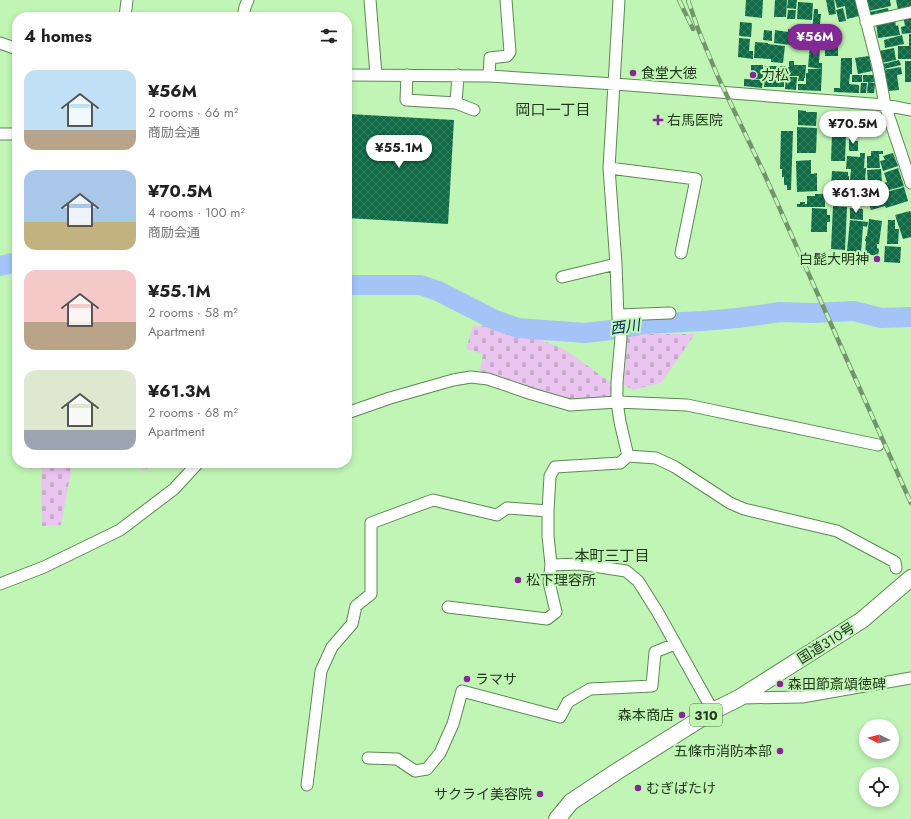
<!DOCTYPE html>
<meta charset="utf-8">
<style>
body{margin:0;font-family:Jost,"Noto Sans JP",sans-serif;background:#f2f2f2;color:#222;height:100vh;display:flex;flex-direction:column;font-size:15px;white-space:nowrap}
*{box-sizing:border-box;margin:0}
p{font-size:13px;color:#767676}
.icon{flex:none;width:22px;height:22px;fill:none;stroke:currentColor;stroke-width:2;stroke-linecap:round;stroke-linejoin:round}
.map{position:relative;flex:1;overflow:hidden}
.details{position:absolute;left:12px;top:12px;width:340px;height:456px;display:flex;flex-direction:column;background:#fff;border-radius:16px;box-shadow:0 2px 6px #0003}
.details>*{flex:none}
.needle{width:26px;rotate:276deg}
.fabs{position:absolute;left:859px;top:719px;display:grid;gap:8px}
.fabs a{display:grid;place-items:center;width:40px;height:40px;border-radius:50%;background:#fff;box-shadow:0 2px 6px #0003;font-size:20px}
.price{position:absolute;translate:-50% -34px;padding:0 9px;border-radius:14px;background:#fff;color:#222;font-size:13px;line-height:26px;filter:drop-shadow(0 1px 2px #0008)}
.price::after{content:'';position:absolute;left:50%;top:24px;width:12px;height:9px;margin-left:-6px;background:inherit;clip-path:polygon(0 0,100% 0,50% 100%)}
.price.on{background:#832995;color:#fff}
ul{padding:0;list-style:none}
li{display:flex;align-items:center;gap:12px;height:100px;padding:0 12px}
li span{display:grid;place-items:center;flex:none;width:112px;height:80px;border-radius:12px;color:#555}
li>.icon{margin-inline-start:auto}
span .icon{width:48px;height:48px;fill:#fffc;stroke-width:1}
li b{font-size:17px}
h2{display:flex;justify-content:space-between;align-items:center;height:48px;padding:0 12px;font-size:17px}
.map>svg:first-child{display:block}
.cemetery{fill:url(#cemetery-stones)}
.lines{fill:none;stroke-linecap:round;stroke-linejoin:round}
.river{stroke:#a4c4f8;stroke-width:20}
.building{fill:url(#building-cross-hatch)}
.minor-casing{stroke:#5a8a50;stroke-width:13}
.highway-casing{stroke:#5a8a50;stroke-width:18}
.minor{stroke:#fff;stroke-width:11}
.highway{stroke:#fff;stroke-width:16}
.rail-casing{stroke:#71966a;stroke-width:4.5}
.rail{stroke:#c0f5b5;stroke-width:3;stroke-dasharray:9;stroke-linecap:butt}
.poi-dot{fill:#832995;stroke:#c0f5b5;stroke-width:1.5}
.labels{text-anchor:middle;stroke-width:4;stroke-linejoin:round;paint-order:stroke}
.shield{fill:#c0f5b5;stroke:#52704c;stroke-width:1}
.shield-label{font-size:13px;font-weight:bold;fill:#23371f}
.poi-label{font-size:14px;fill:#23371f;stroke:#c0f5b5;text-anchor:start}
.street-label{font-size:14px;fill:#23371f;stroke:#c0f5b5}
.neighbourhood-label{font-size:15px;fill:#23371f;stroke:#c0f5b5}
.water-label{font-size:15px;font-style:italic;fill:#052964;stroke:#c0f5b5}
</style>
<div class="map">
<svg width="911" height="819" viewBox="0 0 911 819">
<defs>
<pattern id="cemetery-stones" width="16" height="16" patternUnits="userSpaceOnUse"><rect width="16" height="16" fill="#e9c5f0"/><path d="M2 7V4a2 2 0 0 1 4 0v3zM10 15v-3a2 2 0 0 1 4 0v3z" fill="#c8aacd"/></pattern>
<pattern id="building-cross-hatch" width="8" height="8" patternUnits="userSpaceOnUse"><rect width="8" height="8" fill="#0f6b47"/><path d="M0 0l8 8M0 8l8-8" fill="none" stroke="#3a8164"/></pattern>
</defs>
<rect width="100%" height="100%" fill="#c0f5b5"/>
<path class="cemetery" d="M473,326H489L520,332L564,349L614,385L612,399L586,398L570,399L540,391L480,371L483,354L466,349Z
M625,334H695L661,383L633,390L621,383L626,353Z
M42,463H151L145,471L130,464L122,465H72L61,525L42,526L41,489Z"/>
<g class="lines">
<path class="river" d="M0,266L17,262
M347,285H420L438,291L495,320L518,328L585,333L619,329L644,324L703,321L738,318L780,312L813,313L854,311L881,318L911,317"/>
</g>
<path class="building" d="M746,0H763L762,18L745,16Z
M775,0H787L786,17H774Z
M788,0H797L796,9L787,8Z
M826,0H834L836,14L829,15Z
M835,0H856L859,16L847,19L845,6L837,8Z
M866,0H890L891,6L869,11Z
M896,0H911V7L898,10Z
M798,2L813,3L812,20L797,19Z
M843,8L846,21L839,22L836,10Z
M888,8L889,13L871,17L870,12Z
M814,9H818V14H821L818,45H811Z
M788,10H796L795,19H787Z
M911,13V33L902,34L901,27L905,26L903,16Z
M895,20L896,26L898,25L900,35L878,38L876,23Z
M740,22L752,23L751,37L739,36Z
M788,29L793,30V32L808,33L807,47L774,43L775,30L788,32Z
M764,30L772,31V41L763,40Z
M909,34H911V59H898V46H909Z
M902,35L904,44L885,48L884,40Z
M739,38L750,39L749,51H753V59L738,57Z
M755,42L768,43V44L785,46L783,63L771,62V59L754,58Z
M810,46L820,47L819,63H822V69L808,67Z
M825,47H838V56H825Z
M894,48L896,60L881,63L879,51Z
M869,56L872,71L858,74L855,58Z
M841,58H852V74H850L849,84L859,85V93L834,92V88H840Z
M899,60L901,65L884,69L883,64Z
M789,61H794V65H806L805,78H804V81H798L799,76H786L787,67H789Z
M905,61H911V82H905Z
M751,65H763V79H751Z
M765,66H785V76L765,75Z
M901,67L902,74L897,75L899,90L888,91L886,78H884L883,70Z
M808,69H822L821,91L798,90V84H806V73H808Z
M852,75H862V82H852Z
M863,75H874V82H863Z
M765,77H784V87H764Z
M786,77H797L796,90L785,89Z
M744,79L763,80L762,88L744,86Z
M868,82L875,83L874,93H867Z
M861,83H867L866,93H860Z
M798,110L806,111V112H817L816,126L798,125Z
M349,114L454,120L448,224L347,218V150Z
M864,114L879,115L878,136L865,135V137L851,136L852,126L864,127Z
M797,127L817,128L816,153H797Z
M781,131H793L791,190H787V185H784V177H782V169H780Z
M832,134H846L845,161H831Z
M849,137H853V141H858V151H849Z
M871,151H883V154H879L880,168H867V156H871Z
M860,153H865L864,168H866L865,181L850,180L851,169H846L847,156L860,157Z
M893,153L898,166L883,171L880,161L885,160L883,156Z
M811,160V174L817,173V191L797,192L796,161Z
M898,168L904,186L878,193L876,186L887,182L884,173Z
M881,169L882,183L868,184L867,170Z
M832,171L848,172V176H849V185H841V188L831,187Z
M904,187L908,201L886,208L885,206L871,210L867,198Z
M815,194H825V207H797V204H800V202H805V204H807V196H815Z
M833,206L847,207L845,250L831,249Z
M812,208L827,209V215H830V222H827V232H811Z
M850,208L863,209V220L850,219Z
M910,211L911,213V237L903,239L895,215Z
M869,219L882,221L879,244H877V248L879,249L878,256L865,254L866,241H865L866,236H867Z
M850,220L868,222L867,227L863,226L861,253L847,251Z
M888,220H895V229H899L898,244H887Z
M885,246L901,247L900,263L884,262Z"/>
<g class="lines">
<g class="minor-casing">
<path id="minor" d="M370,0L376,75
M619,0L609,168L616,264L618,318L621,337L617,383V402L620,422L628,456
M861,0L878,67L885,105L911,183
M125,17L127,0
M243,17L245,7L248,0
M866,22L911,12
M0,43L17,49
M347,75L489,76L615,84L885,105L911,110
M407,75L406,100L456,103L458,75
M489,76L490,58L507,56L510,52L506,0
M456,103L474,110
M0,134H17
M609,168L696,179L681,253
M562,277L616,264
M618,315L670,313
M347,413L390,398L453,380L471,377L488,379L532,394L570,405L617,402L687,405L878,445
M0,584L44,567L120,530L174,489L198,463
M448,607L547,619L556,612L549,582L551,565
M741,698L802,697L911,678
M713,711L657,611L638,581L626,571L580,564L551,565L548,536V511L550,476L555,467L620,463L628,456L656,458L675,467L730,503L744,509L837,531L895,562L896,568
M368,758L397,759L415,771L427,769L440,753L453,724L462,691L560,717L568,702L590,689L652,686L655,652L675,644
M307,785L321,671L332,647L352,624L356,606L371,594V523L433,500L497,515L507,508L548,511"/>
</g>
<g class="highway-casing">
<path id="highway" d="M557,819L571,802L616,772L713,711L739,698L862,620L911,578"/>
</g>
<use href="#minor" class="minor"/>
<use href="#highway" class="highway"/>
<g class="rail-casing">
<path id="rail" d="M679,0L693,29
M688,0L698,29L718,77L763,171L851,369L911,503"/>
</g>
<use href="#rail" class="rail"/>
</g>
<g class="poi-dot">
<circle cx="633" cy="73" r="4"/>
<circle cx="753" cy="75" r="4"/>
<path d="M656 114h4v4h4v4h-4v4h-4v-4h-4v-4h4z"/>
<circle cx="877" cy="259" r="4"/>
<circle cx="518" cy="580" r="4"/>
<circle cx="467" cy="679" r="4"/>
<circle cx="780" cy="684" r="4"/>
<circle cx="682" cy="715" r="4"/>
<circle cx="780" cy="751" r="4"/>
<circle cx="638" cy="788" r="4"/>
<circle cx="540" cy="794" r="4"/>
</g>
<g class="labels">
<rect class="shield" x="690" y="704" width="32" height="22" rx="3"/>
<g class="shield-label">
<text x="706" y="720">310</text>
</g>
<g class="poi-label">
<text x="641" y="78">食堂大徳</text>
<text x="761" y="80">力松</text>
<text x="667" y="125">右馬医院</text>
<text x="869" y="264" text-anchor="end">白髭大明神</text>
<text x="526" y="585">松下理容所</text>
<text x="475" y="684">ラマサ</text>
<text x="788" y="689">森田節斎頌徳碑</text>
<text x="674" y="720" text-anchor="end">森本商店</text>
<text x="772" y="756" text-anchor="end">五條市消防本部</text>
<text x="646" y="793">むぎばたけ</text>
<text x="532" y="799" text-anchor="end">サクライ美容院</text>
</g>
<g class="street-label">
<text transform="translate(826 643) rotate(-32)" y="5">国道310号</text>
</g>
<g class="neighbourhood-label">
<text x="553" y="115">岡口一丁目</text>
<text x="612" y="561">本町三丁目</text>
</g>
<g class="water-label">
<text transform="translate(625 327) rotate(-8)" y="5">西川</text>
</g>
</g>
</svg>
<div class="fabs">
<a><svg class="needle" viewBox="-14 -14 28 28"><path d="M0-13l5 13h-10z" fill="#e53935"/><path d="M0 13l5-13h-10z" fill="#767676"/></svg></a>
<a><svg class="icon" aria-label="locate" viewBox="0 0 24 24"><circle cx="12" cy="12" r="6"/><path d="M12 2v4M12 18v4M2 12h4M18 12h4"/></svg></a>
</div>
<b class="price on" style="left:815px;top:58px">¥56M</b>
<b class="price" style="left:853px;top:145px">¥70.5M</b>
<b class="price" style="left:399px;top:169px">¥55.1M</b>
<b class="price" style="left:856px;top:214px">¥61.3M</b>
<section class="details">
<h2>4 homes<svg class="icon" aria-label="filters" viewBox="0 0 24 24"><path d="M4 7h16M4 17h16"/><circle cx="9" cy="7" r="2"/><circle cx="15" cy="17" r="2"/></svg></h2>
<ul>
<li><span style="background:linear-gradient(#bfe0f5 75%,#b9a48a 0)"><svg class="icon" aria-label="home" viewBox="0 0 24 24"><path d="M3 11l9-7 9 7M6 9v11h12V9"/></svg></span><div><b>¥56M</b><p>2 rooms · 66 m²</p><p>商励会通</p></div></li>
<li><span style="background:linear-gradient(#a9c7e8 65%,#c2b280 0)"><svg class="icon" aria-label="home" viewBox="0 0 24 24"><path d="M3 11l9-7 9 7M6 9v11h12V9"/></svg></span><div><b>¥70.5M</b><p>4 rooms · 100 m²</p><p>商励会通</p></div></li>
<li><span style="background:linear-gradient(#f6c9c9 65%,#b9a48a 0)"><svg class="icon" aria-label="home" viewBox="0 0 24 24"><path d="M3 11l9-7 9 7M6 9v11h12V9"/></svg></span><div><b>¥55.1M</b><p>2 rooms · 58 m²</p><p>Apartment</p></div></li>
<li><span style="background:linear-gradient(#dfe7d0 75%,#9aa5b1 0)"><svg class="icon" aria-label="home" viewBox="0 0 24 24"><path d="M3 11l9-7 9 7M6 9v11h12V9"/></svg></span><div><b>¥61.3M</b><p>2 rooms · 68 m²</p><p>Apartment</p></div></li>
</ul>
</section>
</div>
